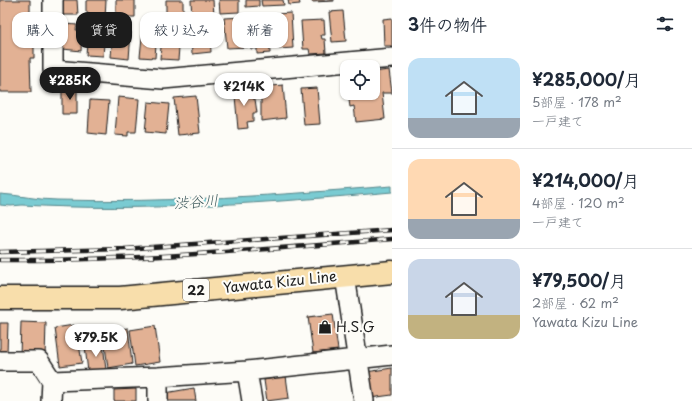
<!DOCTYPE html>
<html lang="ja">
<meta charset="utf-8">
<style>
body{margin:0;font-family:"Playpen Sans","Klee One",sans-serif;background:#f2f2f3;color:#1f2937;height:100vh;display:flex;flex-direction:column;font-size:15px;white-space:nowrap}
*{box-sizing:border-box;margin:0}
p{font-size:13px;color:#747a83}
.icon{flex:none;width:22px;height:22px;fill:none;stroke:currentColor;stroke-width:2;stroke-linecap:round;stroke-linejoin:round}
.map{position:relative;flex:1;overflow:hidden}
.sheet{display:flex;flex-direction:column;background:#fff;width:300px}
.sheet>*{flex:none}
.banner{position:absolute;left:12px;top:12px;width:320px;height:36px;display:flex;gap:8px}
.fabs{position:absolute;left:340px;top:60px;display:grid;gap:8px}
.fabs a{display:grid;place-items:center;width:40px;height:40px;border-radius:8px;background:#fff;box-shadow:0 1px 3px #0004;font-size:20px}
.price{position:absolute;translate:-50% -34px;padding:0 9px;border-radius:14px;background:#fff;color:#222;font-size:13px;line-height:26px;filter:drop-shadow(0 1px 2px #0008)}
.price::after{content:'';position:absolute;left:50%;top:24px;width:12px;height:9px;margin-left:-6px;background:inherit;clip-path:polygon(0 0,100% 0,50% 100%)}
.price.current{background:#1c1c1c;color:#fff}
ul{padding:0;list-style:none}
li{display:flex;align-items:center;gap:12px;height:100px;padding:0 16px}
li+li{border-top:1px solid #e0e1e3}
li span{display:grid;place-items:center;flex:none;width:112px;height:80px;border-radius:12px;color:#555}
li>.icon{margin-inline-start:auto}
span .icon{width:48px;height:48px;fill:#fffc;stroke-width:1}
li b{font-size:17px}
h2{display:flex;justify-content:space-between;align-items:center;height:48px;padding:0 16px;font-size:17px}
.chip{padding:0 14px;border-radius:12px;background:#fff;box-shadow:0 1px 3px #0004;font-size:14px;line-height:36px}
.chip.current{background:#1c1c1c;color:#fff}
main{display:flex;flex:1;min-height:0}
.map>svg:first-child{display:block}
.water{fill:#7acbd2;stroke:#548589}
.building{fill:#e2b194;stroke:#1c1c1c}
.lines{fill:none;stroke-linecap:round;stroke-linejoin:round}
.minor-casing{stroke:#1c1c1c;stroke-width:22}
.major-casing{stroke:#1c1c1c;stroke-width:25}
.minor{stroke:#fdfcf7;stroke-width:19}
.major{stroke:#f8deab;stroke-width:22}
.rail-casing{stroke:#1c1c1c;stroke-width:4.5}
.rail{stroke:#fdfcf7;stroke-width:3;stroke-dasharray:9;stroke-linecap:butt}
.labels{text-anchor:middle;stroke-width:4;stroke-linejoin:round;paint-order:stroke}
.shield{fill:#fdfcf7;stroke:#605f5e;stroke-width:1}
.shield-label{font-size:13px;font-weight:bold;fill:#1c1c1c}
.street-label{font-size:14px;fill:#1c1c1c;stroke:#fdfcf7}
.poi-label{font-size:14px;fill:#1c1c1c;stroke:#fdfcf7;text-anchor:start}
.water-label{font-size:15px;font-style:italic;fill:#3d595c;stroke:#fdfcf7}
</style>
<main>
<div class="map">
<svg width="392" height="401" viewBox="0 0 392 401">
<rect width="100%" height="100%" fill="#fdfcf7"/>
<filter id="ink" filterUnits="userSpaceOnUse"><feTurbulence type="fractalNoise" baseFrequency=".025" numOctaves="2"/><feDisplacementMap in="SourceGraphic" scale="8" xChannelSelector="R" yChannelSelector="G"/><feConvolveMatrix kernelMatrix="1 2 1 2 8 2 1 2 1" color-interpolation-filters="sRGB"/></filter>
<g filter="url(#ink)">
<path class="water" d="M392,186V192C269,203 146,212 22,205L11,206L0,205V194C19,195 38,200 57,200C169,203 280,195 392,186Z"/>
<path class="building" d="M0,0H30V35H34V58H30L31,92H0Z
M62,0H77L78,15H62Z
M89,0H106L105,18H88V12H86V1Z
M116,0H135V17H116Z
M166,0H183V16H166Z
M191,0H213L214,16L192,18Z
M219,0H239V12L220,13Z
M246,0H259V6L246,7Z
M261,0H283L284,5L262,6Z
M288,0H299L300,4L289,5Z
M311,0H334V1L312,2Z
M343,11L346,41L332,42L329,12Z
M291,13L293,48L279,49L276,14Z
M246,17L248,47L227,48L224,18Z
M392,18V46H384L383,19Z
M268,19L270,53L257,54V48L251,49L249,20Z
M324,20L325,35H321L322,39H325L326,53L310,54L309,49H303L301,21Z
M209,21L211,52L192,54L191,36H188L187,23Z
M163,22L181,23L178,60L160,59Z
M65,24L77,25L76,30H82L81,51L63,49Z
M143,27L157,29L155,58L140,57Z
M88,29L105,31L103,56L86,55Z
M113,31L131,32L129,59L111,57Z
M389,70L392,93H382L385,119L356,122L354,106L350,107L348,93H373V72Z
M234,85H243L244,95L252,94L253,99H255L257,113H253V121L247,122L248,128L238,129Z
M283,85L286,118L261,121V87Z
M62,88H77V114H62Z
M317,88L320,124L304,125L301,89Z
M196,96L200,133L178,135L174,98Z
M118,97L139,99L136,132H128V136L115,135Z
M90,100L109,101L106,135L88,133Z
M148,102L169,104L166,134L145,132Z
M333,314L338,350L313,353L308,317Z
M21,322L46,323L45,357L20,356Z
M0,323H8L7,353H0Z
M74,325L76,344H79L82,363L60,366L55,328Z
M155,326L160,362L135,366L130,330Z
M128,328L132,364L108,368L103,331Z
M103,344L106,370L88,372L85,346Z
M392,368V395L370,398L366,372Z
M286,376L289,398L267,401L264,380Z
M194,388L196,401H167L165,393Z
M136,389V401H114V390Z"/>
<g class="lines">
<g class="minor-casing">
<path id="minor" d="M53,0V70L163,79L392,58
M345,276L364,401
M0,361H39L52,381
M247,371L252,401
M158,377V401
M51,401L52,381L158,377L247,371L392,355"/>
</g>
<g class="major-casing">
<path id="major" d="M0,298H120L392,272"/>
</g>
<use href="#minor" class="minor"/>
<use href="#major" class="major"/>
<g class="rail-casing">
<path id="rail" d="M0,252L124,249L392,230
M0,260C131,261 262,250 392,239"/>
</g>
<use href="#rail" class="rail"/>
</g>
</g>
<defs>
<g id="shop-bare" transform="scale(1.08)"><path d="M-5-2.5h2.3a2.7 3.5 0 0 1 5.4 0H5L5.5 6h-11ZM-1.5-2.5h3a1.5 2.3 0 0 0-3 0Z" fill="#1c1c1c" stroke="#fdfcf7" stroke-width="2.5" paint-order="stroke"/></g>
</defs>
<g fill-rule="evenodd">
<use href="#shop-bare" x="325" y="327"/>
</g>
<g class="labels">
<rect class="shield" x="183" y="279" width="26" height="22" rx="3"/>
<g class="shield-label">
<text x="196" y="295">22</text>
</g>
<g class="street-label">
<text transform="translate(280 282) rotate(-6)" y="5">Yawata Kizu Line</text>
</g>
<g class="poi-label">
<text x="336" y="332">H.S.G</text>
</g>
<g class="water-label">
<text transform="translate(196 202) rotate(-4)" y="5">渋谷川</text>
</g>
</g>
</svg>
<div class="fabs">
<a><svg class="icon" aria-label="locate" viewBox="0 0 24 24"><circle cx="12" cy="12" r="6"/><path d="M12 2v4M12 18v4M2 12h4M18 12h4"/></svg></a>
</div>
<b class="price current" style="left:70px;top:101px">¥285K</b>
<b class="price" style="left:244px;top:107px">¥214K</b>
<b class="price" style="left:96px;top:358px">¥79.5K</b>
<div class="banner">
<a class="chip">購入</a>
<a class="chip current">賃貸</a>
<a class="chip">絞り込み</a>
<a class="chip">新着</a>
</div>
</div>
<section class="sheet">
<h2>3件の物件<svg class="icon" aria-label="filters" viewBox="0 0 24 24"><path d="M4 7h16M4 17h16"/><circle cx="9" cy="7" r="2"/><circle cx="15" cy="17" r="2"/></svg></h2>
<ul>
<li><span style="background:linear-gradient(#bfe0f5 75%,#9aa5b1 0)"><svg class="icon" aria-label="home" viewBox="0 0 24 24"><path d="M3 11l9-7 9 7M6 9v11h12V9"/></svg></span><div><b>¥285,000/月</b><p>5部屋 · 178 m²</p><p>一戸建て</p></div></li>
<li><span style="background:linear-gradient(#ffd9b3 75%,#9aa5b1 0)"><svg class="icon" aria-label="home" viewBox="0 0 24 24"><path d="M3 11l9-7 9 7M6 9v11h12V9"/></svg></span><div><b>¥214,000/月</b><p>4部屋 · 120 m²</p><p>一戸建て</p></div></li>
<li><span style="background:linear-gradient(#c9d6e8 70%,#c2b280 0)"><svg class="icon" aria-label="home" viewBox="0 0 24 24"><path d="M3 11l9-7 9 7M6 9v11h12V9"/></svg></span><div><b>¥79,500/月</b><p>2部屋 · 62 m²</p><p>Yawata Kizu Line</p></div></li>
</ul>
</section>
</main>
